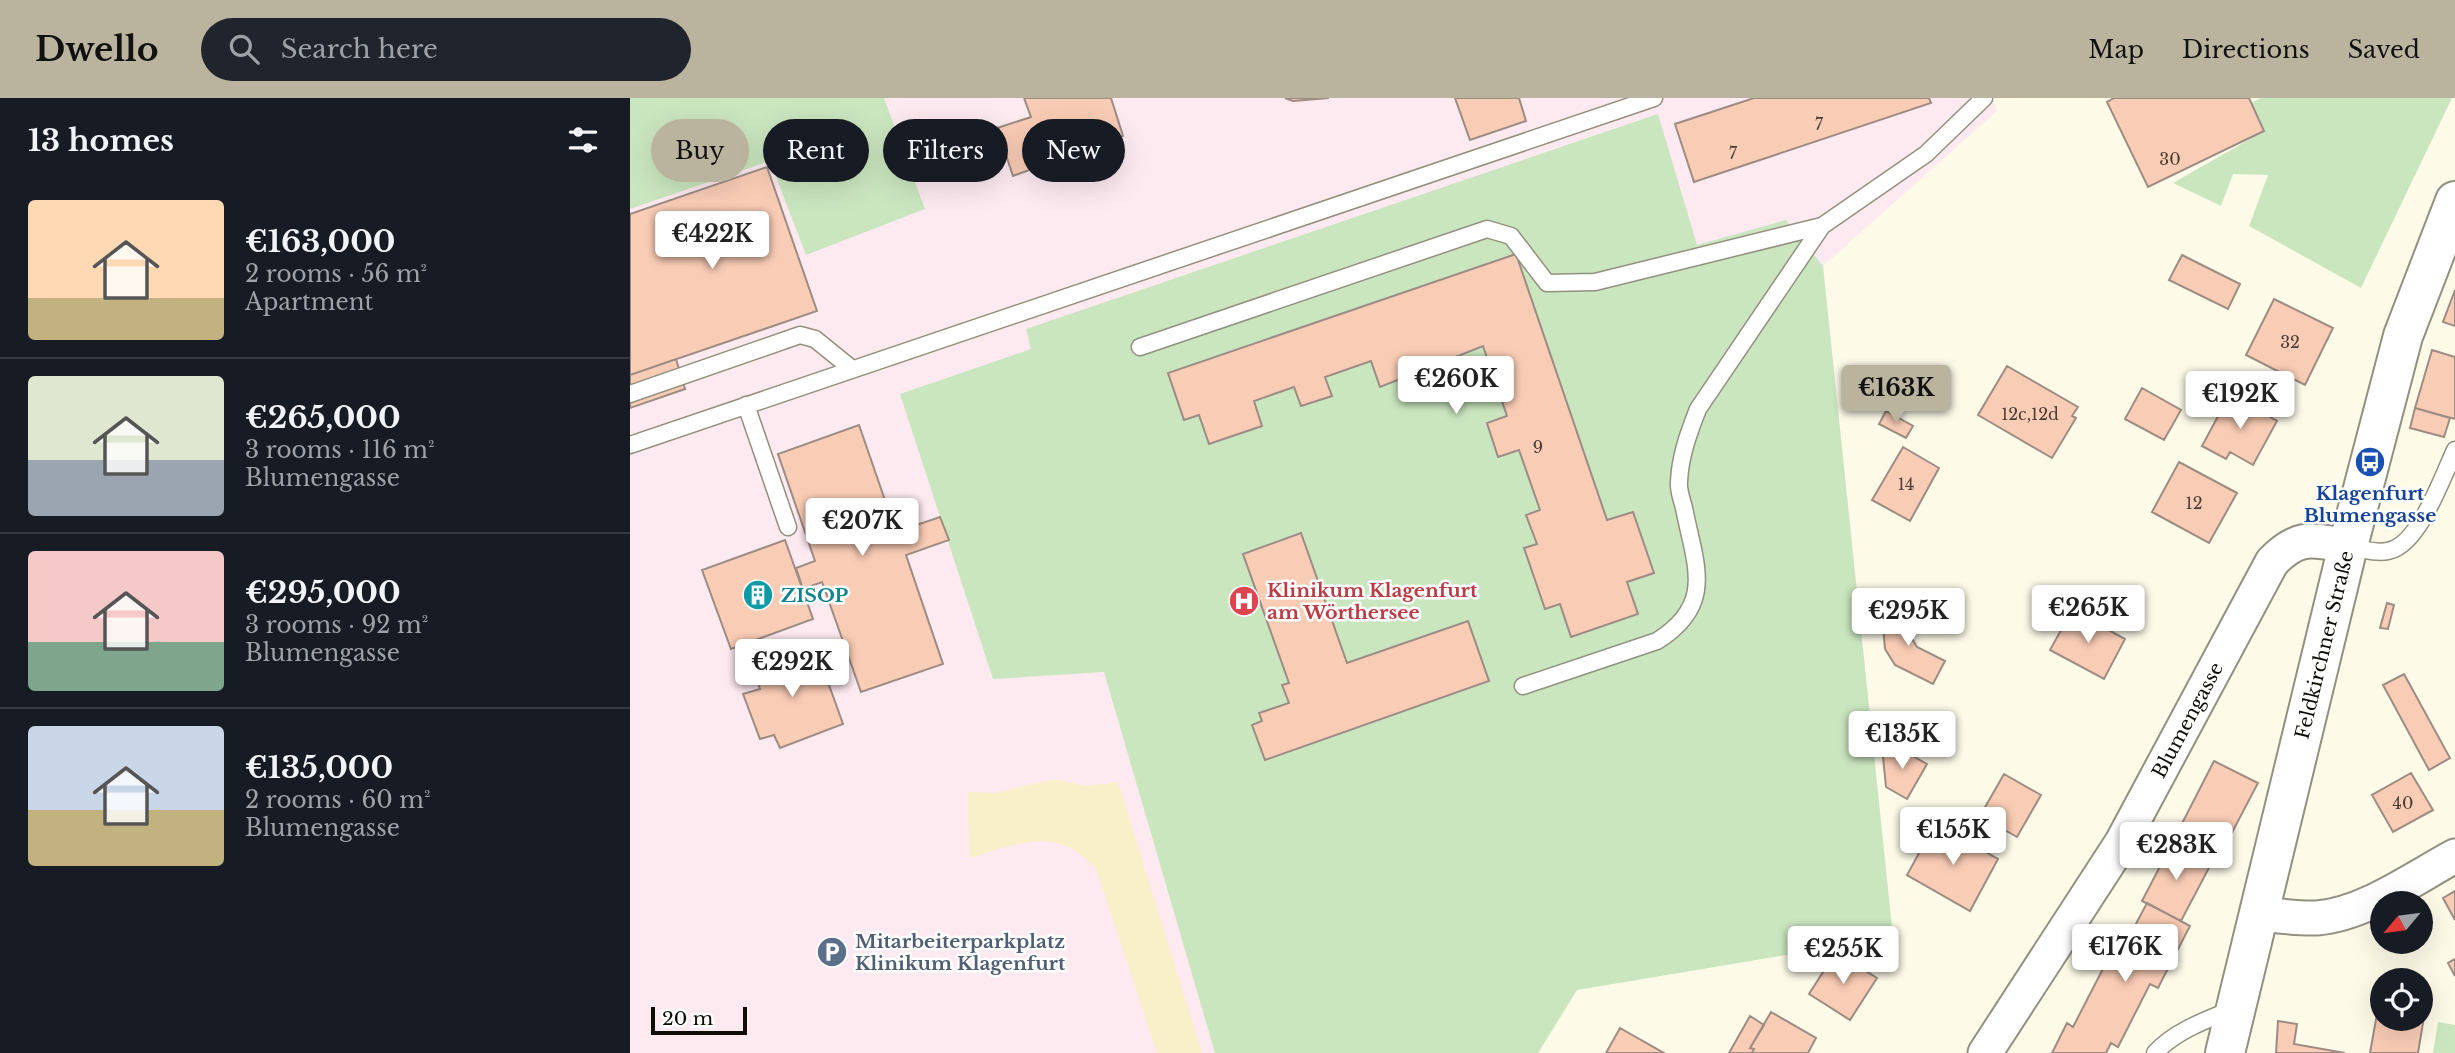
<!DOCTYPE html>
<meta charset="utf-8">
<style>
body{margin:0;font-family:"Libre Baskerville",serif;background:#20242c;color:#f1f3f6;height:100vh;display:flex;flex-direction:column;font-size:26px;white-space:nowrap}
*{box-sizing:border-box;margin:0}
p{font-size:23px;color:#9ea1a6}
.icon{flex:none;width:38px;height:38px;fill:none;stroke:currentColor;stroke-width:2;stroke-linecap:round;stroke-linejoin:round}
.map{position:relative;flex:1;overflow:hidden}
.panel{display:flex;flex-direction:column;background:#171b24;width:630px}
.panel>*{flex:none}
.guide{position:absolute;left:21px;top:21px;width:665px;height:63px;display:flex;gap:14px}
.needle{width:46px;rotate:241deg}
.fabs{position:absolute;left:1740px;top:793px;display:grid;gap:14px}
.fabs a{display:grid;place-items:center;width:63px;height:63px;border-radius:50%;background:#171b24;box-shadow:0 7px 28px #0002;font-size:35px}
.scale{position:absolute;left:21px;bottom:18px;width:96px;box-sizing:border-box;padding-left:7px;border:4px solid #0e0d08;border-top:0;font-size:19px;line-height:24px;white-space:nowrap;color:#0e0d08;-webkit-text-stroke:5px #fff;paint-order:stroke}
.price{position:absolute;translate:-50% -60px;padding:0 16px;border-radius:7px;background:#fff;color:#222;font-size:23px;line-height:46px;filter:drop-shadow(0 2px 4px #0008)}
.price::after{content:'';position:absolute;left:50%;top:42px;width:21px;height:16px;margin-left:-10px;background:inherit;clip-path:polygon(0 0,100% 0,50% 100%)}
.price.on{background:#bab39e;color:#111}
ul{padding:0;list-style:none}
li{display:flex;align-items:center;gap:21px;height:175px;padding:0 28px}
li+li{border-top:2px solid #363941}
li span{display:grid;place-items:center;flex:none;width:196px;height:140px;border-radius:7px;color:#555}
li>.icon{margin-inline-start:auto}
span .icon{width:84px;height:84px;fill:#fffc;stroke-width:1}
li b{font-size:30px}
h2{display:flex;justify-content:space-between;align-items:center;height:84px;padding:0 28px;font-size:30px}
.pill{padding:0 24px;border-radius:32px;background:#171b24;box-shadow:0 7px 28px #0002;font-size:24px;line-height:63px}
.pill.on{background:#bab39e;color:#111}
header{display:flex;align-items:center;gap:42px;box-sizing:border-box;height:98px;padding:0 35px;background:#bab39e;color:#111}
header strong{font-size:33px}
nav{display:flex;gap:38px;margin-inline-start:auto;font-size:24px}
.search{width:490px;height:63px;background:#20242c;display:flex;align-items:center;gap:18px;box-sizing:border-box;padding:0 24px;border-radius:38px;color:#9ea1a6;font-size:26px}
main{display:flex;flex:1;min-height:0}
.map>svg:first-child{display:block}
.medical{fill:#fde9f0}
.green{fill:#cae6bf}
.sand{fill:#f9f0ca}
.building{fill:#f9ccb5;stroke:#9c8c84;stroke-width:2}
.lines{fill:none;stroke-linecap:round;stroke-linejoin:round}
.service-casing{stroke:#939080;stroke-width:19}
.minor-casing{stroke:#939080;stroke-width:37}
.primary-casing{stroke:#939080;stroke-width:42}
.service{stroke:#fff;stroke-width:16}
.minor{stroke:#fff;stroke-width:33}
.primary{stroke:#fff;stroke-width:38}
.labels{text-anchor:middle;stroke-width:5;stroke-linejoin:round;paint-order:stroke}
.number-label{font-size:16px;fill:#493d33}
.transit-label{font-size:19px;font-weight:bold;fill:#164399;stroke:#fff}
.health-label{font-size:19px;font-weight:bold;fill:#be3a42;stroke:#fff;text-anchor:start}
.culture-label{font-size:19px;font-weight:bold;fill:#0d838f;stroke:#fff;text-anchor:start}
.street-label{font-size:19px;fill:#0e0d08;stroke:#fff}
.service-label{font-size:19px;font-weight:bold;fill:#4e5e75;stroke:#fff;text-anchor:start}
</style>
<header>
<strong>Dwello</strong>
<div class="search"><svg class="icon" aria-label="search" viewBox="0 0 24 24"><circle cx="10" cy="10" r="6"/><path d="M15 15l6 6"/></svg>Search here</div>
<nav><a>Map</a><a>Directions</a><a>Saved</a></nav>
</header>
<main>
<section class="panel">
<h2>13 homes<svg class="icon" aria-label="filters" viewBox="0 0 24 24"><path d="M4 7h16M4 17h16"/><circle cx="9" cy="7" r="2"/><circle cx="15" cy="17" r="2"/></svg></h2>
<ul>
<li><span style="background:linear-gradient(#ffd9b3 70%,#c2b280 0)"><svg class="icon" aria-label="home" viewBox="0 0 24 24"><path d="M3 11l9-7 9 7M6 9v11h12V9"/></svg></span><div><b>€163,000</b><p>2 rooms · 56 m²</p><p>Apartment</p></div></li>
<li><span style="background:linear-gradient(#dfe7d0 60%,#9aa5b1 0)"><svg class="icon" aria-label="home" viewBox="0 0 24 24"><path d="M3 11l9-7 9 7M6 9v11h12V9"/></svg></span><div><b>€265,000</b><p>3 rooms · 116 m²</p><p>Blumengasse</p></div></li>
<li><span style="background:linear-gradient(#f6c9c9 65%,#7fa58c 0)"><svg class="icon" aria-label="home" viewBox="0 0 24 24"><path d="M3 11l9-7 9 7M6 9v11h12V9"/></svg></span><div><b>€295,000</b><p>3 rooms · 92 m²</p><p>Blumengasse</p></div></li>
<li><span style="background:linear-gradient(#c9d6e8 60%,#c2b280 0)"><svg class="icon" aria-label="home" viewBox="0 0 24 24"><path d="M3 11l9-7 9 7M6 9v11h12V9"/></svg></span><div><b>€135,000</b><p>2 rooms · 60 m²</p><p>Blumengasse</p></div></li>
</ul>
</section>
<div class="map">
<svg width="1825" height="955" viewBox="0 0 1825 955">
<rect width="100%" height="100%" fill="#fdfae8"/>
<path class="medical" d="M0,0H1363L1367,13L1193,168L1263,839L947,892L908,955H0Z"/>
<path class="green" d="M0,0H254L295,111L176,157L140,63L0,111Z
M1631,0H1822L1731,190L1619,128L1638,77L1603,76L1591,108L1543,85L1634,33L1621,5Z
M1028,16L1067,147L1156,122L1193,168L1263,839L947,892L908,955H585L474,574L363,581L270,296L401,251L396,231Z
M1808,924L1825,927V955H1803Z"/>
<path class="sand" d="M425,681L455,688L488,684L572,955H527L466,771C428,726 388,746 340,760L337,694L364,695Z"/>
<path class="building" d="M394,0H481L493,38L383,78L367,30L401,19Z
M655,0H699L663,3Z
M825,0H889L896,23L840,42Z
M1124,0H1299L1301,5L1064,84L1045,26Z
M1484,0H1619L1634,33L1518,89L1477,4Z
M137,69L187,213L0,277V116Z
M886,156L977,422L1003,414L1024,475L997,484L1008,516L941,539L930,506L915,511L894,450L907,446L896,417L910,412L889,352L868,359L857,325L877,318L853,248L750,289L741,263L695,279L702,298L671,308L664,289L624,303L632,328L579,346L569,317L554,322L538,275Z
M1552,157L1610,186L1598,211L1539,182Z
M1825,192V228L1813,224Z
M1644,201L1703,230L1675,287L1616,257Z
M1802,252L1825,259V321L1785,310Z
M46,261L55,291L0,310V277Z
M1377,268L1448,309L1442,318L1446,320L1422,360L1348,317Z
M1512,290L1551,312L1534,342L1495,321Z
M1600,296L1647,323L1623,367L1600,354L1596,361L1572,348Z
M1785,310L1820,320L1814,339L1780,330Z
M1256,313L1283,328L1276,340L1249,326Z
M229,327L266,434L310,419L319,442L276,457L313,566L231,594L192,484L173,491L166,470L185,463L148,356Z
M1273,349L1309,370L1280,423L1242,402Z
M1549,364L1607,395L1579,445L1522,414Z
M671,435L717,565L838,523L859,583L635,662L622,627L632,623L629,615L659,605L652,587L659,585L613,456Z
M155,442L183,521L101,551L72,472Z
M1757,505L1764,507L1758,531L1750,530Z
M1442,512L1495,541L1474,581L1420,552Z
M1278,513L1280,537L1287,549L1315,563L1303,586L1265,567L1255,551L1252,515Z
M173,547L177,559L189,554L195,567L182,572L185,582L199,587L213,626L150,650L144,637L130,641L113,596L130,591L122,568Z
M1774,576L1820,660L1799,672L1753,587Z
M1260,645L1297,666L1277,701L1256,689L1253,659Z
M1584,663L1628,685L1585,767L1542,745Z
M1781,675L1803,712L1763,734L1742,697Z
M1374,676L1411,697L1387,739L1350,718Z
M1305,726L1368,761L1340,813L1277,777Z
M1542,745L1581,766L1551,823L1512,803Z
M1825,793V822L1813,800Z
M1517,805L1560,828L1528,890L1520,886L1488,949L1481,945L1476,955H1422L1437,925L1443,929L1477,863L1484,867Z
M1251,848L1253,868L1232,871L1226,867L1224,852Z
M1206,854L1247,880L1220,922L1179,896Z
M1825,861V878L1818,865Z
M1750,899L1752,920H1790V906L1796,907L1788,955H1740Z
M1141,914L1186,940L1178,955H1122L1124,951L1120,950Z
M1120,918L1134,927L1120,950L1124,951L1122,955H1099Z
M1648,923L1667,926L1664,946L1715,955H1646Z
M990,930L1034,955H976Z"/>
<g class="lines">
<g class="service-casing">
<path id="service" d="M510,249L857,131L881,138L917,185L965,184L1192,128
M0,296L170,237L185,241L222,271
M116,307L158,429
M0,347L1024,0
M1718,448C1733,451 1752,458 1766,450C1792,437 1813,378 1825,352
M893,588L1027,543C1086,506 1065,467 1054,410C1052,402 1048,392 1049,384C1050,358 1059,334 1068,311L1192,128L1296,56L1354,0
M1525,955C1545,933 1576,922 1603,911"/>
</g>
<g class="minor-casing">
<g id="minor">
<path d="M1627,816C1647,817 1668,821 1687,820C1735,816 1784,780 1825,758"/>
<path id="s1" d="M1355,955L1492,744L1642,464C1669,436 1682,442 1718,448"/>
</g>
</g>
<g class="primary-casing">
<g id="primary">
<path id="s2" d="M1595,955L1718,448L1773,238L1825,103"/>
</g>
</g>
<use href="#service" class="service"/>
<use href="#minor" class="minor"/>
<use href="#primary" class="primary"/>
</g>
<defs>
<g id="bus-disc" transform="scale(1.575)"><circle r="9.5" fill="#1a4fb4" stroke="#fff"/><path d="M-5-6H5V4H4V6H2V4H-2V6H-4V4H-5ZM-3.5-4V0h7V-4ZM-3.5 1.2v1.5H-2V1.2ZM2 1.2v1.5H3.5V1.2Z" fill="#fff"/></g>
<g id="building-disc" transform="scale(1.575)"><circle r="9.5" fill="#0f9aa8" stroke="#fff"/><path d="M-4-6H4V6H1V3H-1V6H-4ZM-2.5-4.3h1.7v1.8h-1.7ZM.8-4.3h1.7v1.8H.8ZM-2.5-1h1.7V.8h-1.7ZM.8-1h1.7V.8H.8Z" fill="#fff"/></g>
<g id="hospital-disc" transform="scale(1.575)"><circle r="9.5" fill="#e0444e" stroke="#fff"/><path d="M-5-5h3v3.5h4V-5h3V5h-3V1.5h-4V5h-3Z" fill="#fff"/></g>
<g id="parking-disc" transform="scale(1.575)"><circle r="9.5" fill="#5c6f8a" stroke="#fff"/><path d="M-3.5-5.5H1a3.5 3.5 0 0 1 0 7H-1V5.5H-3.5ZM-1-3.4V-.6H.8a1.4 1.4 0 0 0 0-2.8Z" fill="#fff"/></g>
</defs>
<g fill-rule="evenodd">
<use href="#bus-disc" x="1740" y="364"/>
<use href="#building-disc" x="128" y="497"/>
<use href="#hospital-disc" x="614" y="503"/>
<use href="#parking-disc" x="202" y="854"/>
</g>
<g class="labels">
<g class="number-label">
<text x="1189" y="32">7</text>
<text x="1103" y="61">7</text>
<text x="1540" y="67">30</text>
<text x="1660" y="250">32</text>
<text x="1400" y="322">12c,12d</text>
<text x="908" y="355">9</text>
<text x="1276" y="392">14</text>
<text x="1564" y="411">12</text>
<text x="1773" y="711">40</text>
</g>
<g class="transit-label">
<text x="1740" y="402">Klagenfurt<tspan x="1740" dy="22">Blumengasse</tspan></text>
</g>
<g class="health-label">
<text x="637" y="499">Klinikum Klagenfurt<tspan x="637" dy="22">am Wörthersee</tspan></text>
</g>
<g class="culture-label">
<text x="151" y="504">ZISOP</text>
</g>
<g class="street-label">
<text dy="7" stroke="none"><textPath href="#s2" startOffset="420">Feldkirchner Straße</textPath></text>
<text dy="7" stroke="none"><textPath href="#s1" startOffset="390">Blumengasse</textPath></text>
</g>
<g class="service-label">
<text x="225" y="850">Mitarbeiterparkplatz<tspan x="225" dy="22">Klinikum Klagenfurt</tspan></text>
</g>
</g>
</svg>
<div class="fabs">
<a><svg class="needle" viewBox="-14 -14 28 28"><path d="M0-13l5 13h-10z" fill="#e53935"/><path d="M0 13l5-13h-10z" fill="#9ea1a6"/></svg></a>
<a><svg class="icon" aria-label="locate" viewBox="0 0 24 24"><circle cx="12" cy="12" r="6"/><path d="M12 2v4M12 18v4M2 12h4M18 12h4"/></svg></a>
</div>
<div class="scale">20 m</div>
<b class="price" style="left:82px;top:173px">€422K</b>
<b class="price" style="left:826px;top:318px">€260K</b>
<b class="price on" style="left:1266px;top:327px">€163K</b>
<b class="price" style="left:1610px;top:333px">€192K</b>
<b class="price" style="left:232px;top:460px">€207K</b>
<b class="price" style="left:1458px;top:547px">€265K</b>
<b class="price" style="left:1278px;top:550px">€295K</b>
<b class="price" style="left:162px;top:601px">€292K</b>
<b class="price" style="left:1272px;top:673px">€135K</b>
<b class="price" style="left:1323px;top:769px">€155K</b>
<b class="price" style="left:1546px;top:784px">€283K</b>
<b class="price" style="left:1495px;top:886px">€176K</b>
<b class="price" style="left:1213px;top:888px">€255K</b>
<div class="guide">
<a class="pill on">Buy</a>
<a class="pill">Rent</a>
<a class="pill">Filters</a>
<a class="pill">New</a>
</div>
</div>
</main>
